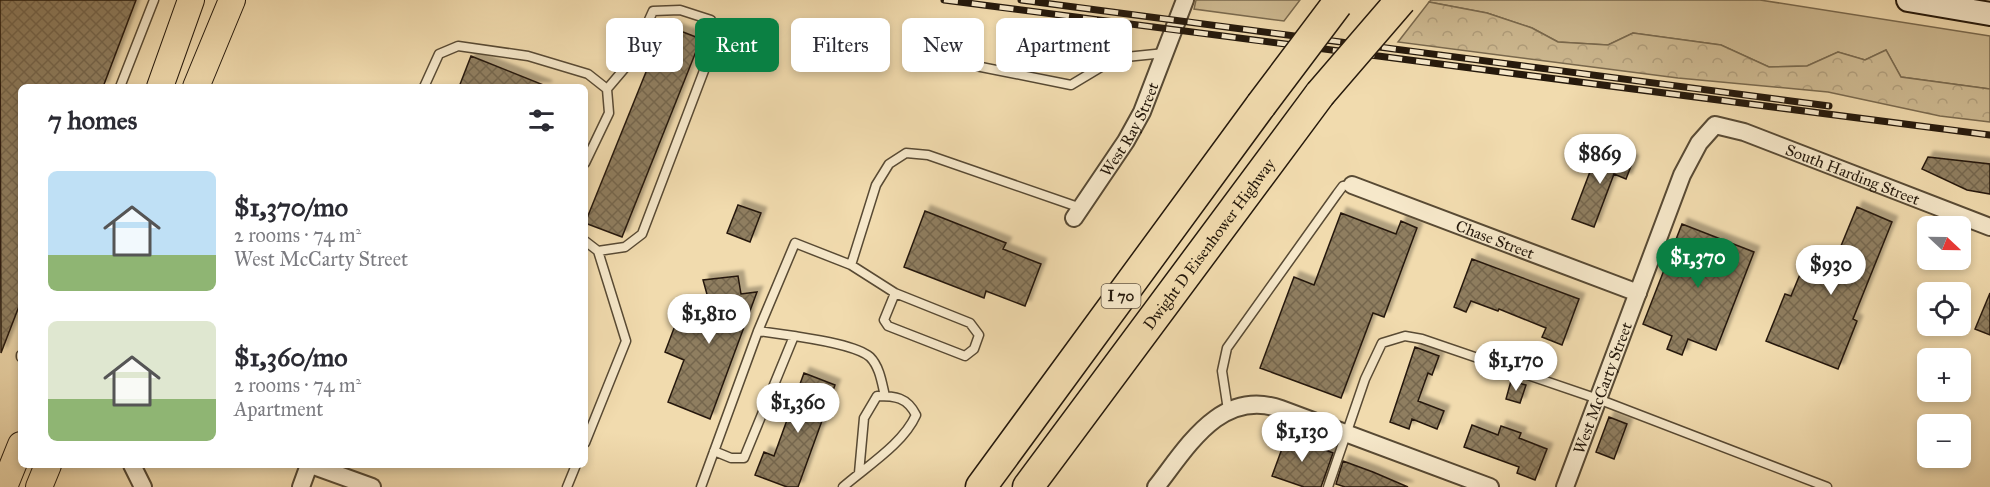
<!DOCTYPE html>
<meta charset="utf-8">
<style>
body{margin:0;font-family:"IM FELL Great Primer",serif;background:#f7f7f7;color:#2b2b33;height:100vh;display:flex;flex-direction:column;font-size:22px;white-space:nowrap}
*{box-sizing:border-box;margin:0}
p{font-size:20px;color:#7c7c81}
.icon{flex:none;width:33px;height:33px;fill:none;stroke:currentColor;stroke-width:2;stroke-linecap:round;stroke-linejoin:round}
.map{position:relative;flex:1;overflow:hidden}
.details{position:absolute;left:18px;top:84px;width:570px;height:384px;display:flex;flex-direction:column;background:#fff;border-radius:9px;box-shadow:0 3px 9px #0003}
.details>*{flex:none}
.top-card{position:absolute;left:606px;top:18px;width:570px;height:54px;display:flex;gap:12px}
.needle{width:39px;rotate:112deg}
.buttons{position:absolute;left:1917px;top:216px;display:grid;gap:12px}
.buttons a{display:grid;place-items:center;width:54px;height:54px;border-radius:9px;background:#fff;box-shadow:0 3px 9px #0003;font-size:30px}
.price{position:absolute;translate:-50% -51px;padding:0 14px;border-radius:21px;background:#fff;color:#222;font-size:20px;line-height:39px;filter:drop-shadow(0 2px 3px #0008)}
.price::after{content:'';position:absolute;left:50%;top:36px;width:18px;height:14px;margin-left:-9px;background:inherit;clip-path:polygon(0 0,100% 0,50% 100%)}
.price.selected{background:#0b8043;color:#fff}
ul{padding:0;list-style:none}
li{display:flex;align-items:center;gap:18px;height:150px;padding:0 30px}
li span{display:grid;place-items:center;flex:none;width:168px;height:120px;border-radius:9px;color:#555}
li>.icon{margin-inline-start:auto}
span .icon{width:72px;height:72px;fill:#fffc;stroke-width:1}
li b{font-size:26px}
h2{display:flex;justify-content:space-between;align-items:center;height:72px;padding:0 30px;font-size:26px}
.tag{padding:0 21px;border-radius:9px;background:#fff;box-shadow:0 3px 9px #0003;font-size:21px;line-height:54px}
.tag.selected{background:#0b8043;color:#fff}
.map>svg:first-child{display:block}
.green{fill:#ceba92;stroke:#7a6a4f;stroke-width:1.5}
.forest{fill:url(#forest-crowns);stroke:#7a6a4f;stroke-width:1.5}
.building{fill:url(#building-cross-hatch);stroke:#25190c;stroke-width:1.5;filter:url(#shadow)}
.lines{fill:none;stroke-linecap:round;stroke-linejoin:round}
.lane-casing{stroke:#584a34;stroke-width:11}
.street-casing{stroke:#584a34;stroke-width:20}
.secondary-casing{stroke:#25190c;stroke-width:26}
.primary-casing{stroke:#25190c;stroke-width:28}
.highway-casing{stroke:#25190c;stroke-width:33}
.lane{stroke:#f6e8ca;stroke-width:8}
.street{stroke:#f6e8ca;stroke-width:16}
.secondary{stroke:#f6e8ca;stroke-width:22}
.primary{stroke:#f1dbae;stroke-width:26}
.highway{stroke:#f1dbae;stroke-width:30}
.rail-casing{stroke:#25190c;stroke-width:7}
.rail{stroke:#f6e8ca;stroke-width:4.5;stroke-dasharray:14;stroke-linecap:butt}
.highway-bridge-casing{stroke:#25190c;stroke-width:33;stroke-linecap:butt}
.highway-bridge{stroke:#f1dbae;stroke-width:30}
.labels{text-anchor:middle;stroke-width:5;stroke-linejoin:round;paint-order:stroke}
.shield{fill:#f6e8ca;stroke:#645745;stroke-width:1.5}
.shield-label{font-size:15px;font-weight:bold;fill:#25190c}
.street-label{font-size:16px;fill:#25190c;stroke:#f6e8ca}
</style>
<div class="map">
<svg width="1990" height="487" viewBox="0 0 1990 487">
<defs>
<pattern id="forest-crowns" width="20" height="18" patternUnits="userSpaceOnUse" patternTransform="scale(1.5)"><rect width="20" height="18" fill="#ceba92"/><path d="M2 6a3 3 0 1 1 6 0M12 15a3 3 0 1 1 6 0" fill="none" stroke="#b19f7d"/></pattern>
<pattern id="building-cross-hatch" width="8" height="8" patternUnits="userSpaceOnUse" patternTransform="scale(1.5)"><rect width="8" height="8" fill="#8f7e60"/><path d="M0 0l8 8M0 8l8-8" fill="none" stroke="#75664e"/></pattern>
<filter id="shadow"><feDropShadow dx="5.5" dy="-5.5" stdDeviation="1.5" flood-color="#0004"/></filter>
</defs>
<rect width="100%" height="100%" fill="#f1dbae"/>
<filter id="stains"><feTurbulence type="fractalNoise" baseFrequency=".00333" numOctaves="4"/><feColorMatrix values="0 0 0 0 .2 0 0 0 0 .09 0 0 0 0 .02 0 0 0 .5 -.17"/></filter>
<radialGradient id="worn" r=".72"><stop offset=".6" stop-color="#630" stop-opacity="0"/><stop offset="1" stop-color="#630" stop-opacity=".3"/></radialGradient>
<path class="green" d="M1196,0H1300L1284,21L1194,9Z
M1431,0H1760L1990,36V89L1901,77L1886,50L1865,60L1838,52L1807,66L1769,67L1721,45L1633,33L1608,45L1558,42L1532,28L1487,13L1429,2Z"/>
<path class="forest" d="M1429,2L1487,13L1532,28L1558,42L1608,45L1633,33L1721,45L1769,67L1807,66L1838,52L1865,60L1886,50L1901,77L1990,89V122L1940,116L1828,92L1678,78L1398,42Z"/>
<path class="building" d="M0,0H136L103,87H21V301L1,353Z
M665,25L701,39L622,237L585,223Z
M471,56L546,86V87H459Z
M1599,148L1633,161L1626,179L1614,174L1594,227L1572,219Z
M1928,157L1990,164V194L1967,190L1922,169Z
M738,205L761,213L750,242L727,233Z
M1857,207L1892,222L1853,319L1857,321L1838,369L1766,341L1785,294L1791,296L1801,272L1827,280Z
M925,211L1006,243L1003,249L1041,264L1025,306L986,291L984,298L904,267Z
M1341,213L1396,234L1401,221L1417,228L1384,317L1373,313L1341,398L1260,368L1294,277L1314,285Z
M1682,224L1754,252L1716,350L1688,339L1682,355L1667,349L1672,336L1643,324Z
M1472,259L1579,299L1562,345L1542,337L1546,328L1499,309L1498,311L1471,301L1466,312L1454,307Z
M738,276L741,294L757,292L710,419L668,402L684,360L665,352L679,315L698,324L708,298L703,280Z
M1990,293V335L1975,329Z
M1415,347L1439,356L1432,375L1428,373L1418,401L1444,411L1437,429L1412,419L1409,429L1390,422Z
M804,373L835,385L798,487H787L755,475L764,452L774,456Z
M1511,381L1526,385L1520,403L1506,399Z
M1609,417L1627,424L1614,459L1596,452Z
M1472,425L1498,435L1501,426L1521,433L1519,438L1547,449L1535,480L1517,473L1519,467L1464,447Z
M1287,435L1333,453L1321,487H1304L1272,476Z
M1343,461L1373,472L1408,487H1345L1336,484Z"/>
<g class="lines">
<g class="lane-casing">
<path id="lane" d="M971,65L1071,85L1116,58L1165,53
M120,87L154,0
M424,87L439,54L458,46L528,56L588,74L607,89L609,113L585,163
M585,241L598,251L626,341L585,443
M598,251L625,247L642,234L716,39L711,20L680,10L653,11L630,62L607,89
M851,265L895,293L970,323L979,335L974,349L965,356L888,326L884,320L895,293
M794,336C813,339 856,345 870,357C880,367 882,384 885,396
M21,355V357
M1228,410L1222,371L1227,348L1337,194L1343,186L1352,185
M714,451L731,458H744L794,336L758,331
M567,487L576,465
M701,487L758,331L795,243L851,265L876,185L889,164L906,153L928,155L1081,208
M843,487C867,466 903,444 916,415C907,397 895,396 877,396L864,418L859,473
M1328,487L1365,379L1382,343L1405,336L1422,339L1598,399L1827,487"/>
</g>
<g class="street-casing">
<g id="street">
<path id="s1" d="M1352,185L1638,293"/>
<path id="s2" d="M1074,218L1126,141L1142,112L1185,0"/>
<path d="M132,465L143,487"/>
<path d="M311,465L372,487"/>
<path d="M301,487L309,465"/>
<path d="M1156,487C1188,446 1221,388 1281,409L1490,487"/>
<path id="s3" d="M1565,487L1682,175L1699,143L1715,125L1744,132L1990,227"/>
</g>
</g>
<g class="secondary-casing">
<path id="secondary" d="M1908,0L1990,14"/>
</g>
<g class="primary-casing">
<path id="primary" d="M160,87L191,0
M196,87L232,0
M4,487L21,445
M39,487L48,465"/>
</g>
<g class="highway-casing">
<g id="highway">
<path d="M981,487L1261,105"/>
<path id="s4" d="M1028,487L1320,94"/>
</g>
</g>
<use href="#lane" class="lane"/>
<use href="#street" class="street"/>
<use href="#secondary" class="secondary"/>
<use href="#primary" class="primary"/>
<use href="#highway" class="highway"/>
<g class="rail-casing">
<path id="rail" d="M944,0L1990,135
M1021,0L1829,106"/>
</g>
<use href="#rail" class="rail"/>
<g class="highway-bridge-casing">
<path id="highway-bridge" d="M1320,94L1401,0
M1261,105L1337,4"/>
</g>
<use href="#highway-bridge" class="highway-bridge"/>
</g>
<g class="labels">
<rect class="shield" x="1101.5" y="284" width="39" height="24" rx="4.5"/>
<g class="shield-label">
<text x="1121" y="301">I 70</text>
</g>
<g class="street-label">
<text dy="6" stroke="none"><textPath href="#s2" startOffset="105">West Ray Street</textPath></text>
<text dy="6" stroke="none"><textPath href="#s3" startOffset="540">South Harding Street</textPath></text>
<text dy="6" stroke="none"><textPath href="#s1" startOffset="153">Chase Street</textPath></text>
<text dy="6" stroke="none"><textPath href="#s4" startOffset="303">Dwight D Eisenhower Highway</textPath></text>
<text dy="6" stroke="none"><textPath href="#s3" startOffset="106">West McCarty Street</textPath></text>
</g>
</g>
<rect width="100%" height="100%" filter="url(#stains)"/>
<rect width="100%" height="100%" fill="url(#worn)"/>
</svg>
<div class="buttons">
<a><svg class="needle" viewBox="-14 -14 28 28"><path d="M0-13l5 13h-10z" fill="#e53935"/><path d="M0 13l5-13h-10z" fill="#7c7c81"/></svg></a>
<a><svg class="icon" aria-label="locate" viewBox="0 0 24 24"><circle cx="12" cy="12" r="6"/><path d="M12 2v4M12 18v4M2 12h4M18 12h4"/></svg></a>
<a>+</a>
<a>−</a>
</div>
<b class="price" style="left:1600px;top:185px">$869</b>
<b class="price selected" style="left:1698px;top:289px">$1,370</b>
<b class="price" style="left:1831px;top:296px">$930</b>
<b class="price" style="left:709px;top:345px">$1,810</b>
<b class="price" style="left:1516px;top:392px">$1,170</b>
<b class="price" style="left:798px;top:434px">$1,360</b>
<b class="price" style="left:1302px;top:463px">$1,130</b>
<div class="top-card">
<a class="tag">Buy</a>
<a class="tag selected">Rent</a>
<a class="tag">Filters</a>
<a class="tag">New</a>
<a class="tag">Apartment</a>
</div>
<section class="details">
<h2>7 homes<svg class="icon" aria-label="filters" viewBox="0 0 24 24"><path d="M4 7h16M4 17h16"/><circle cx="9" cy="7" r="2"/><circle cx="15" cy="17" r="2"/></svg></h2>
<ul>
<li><span style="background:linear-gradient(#bfe0f5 70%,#8fb573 0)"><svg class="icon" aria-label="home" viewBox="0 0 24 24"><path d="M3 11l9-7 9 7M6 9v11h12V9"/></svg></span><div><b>$1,370/mo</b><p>2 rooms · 74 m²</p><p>West McCarty Street</p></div></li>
<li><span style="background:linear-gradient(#dfe7d0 65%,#8fb573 0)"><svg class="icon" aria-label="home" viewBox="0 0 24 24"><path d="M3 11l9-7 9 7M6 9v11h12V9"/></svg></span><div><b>$1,360/mo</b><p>2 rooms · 74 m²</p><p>Apartment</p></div></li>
</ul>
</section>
</div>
